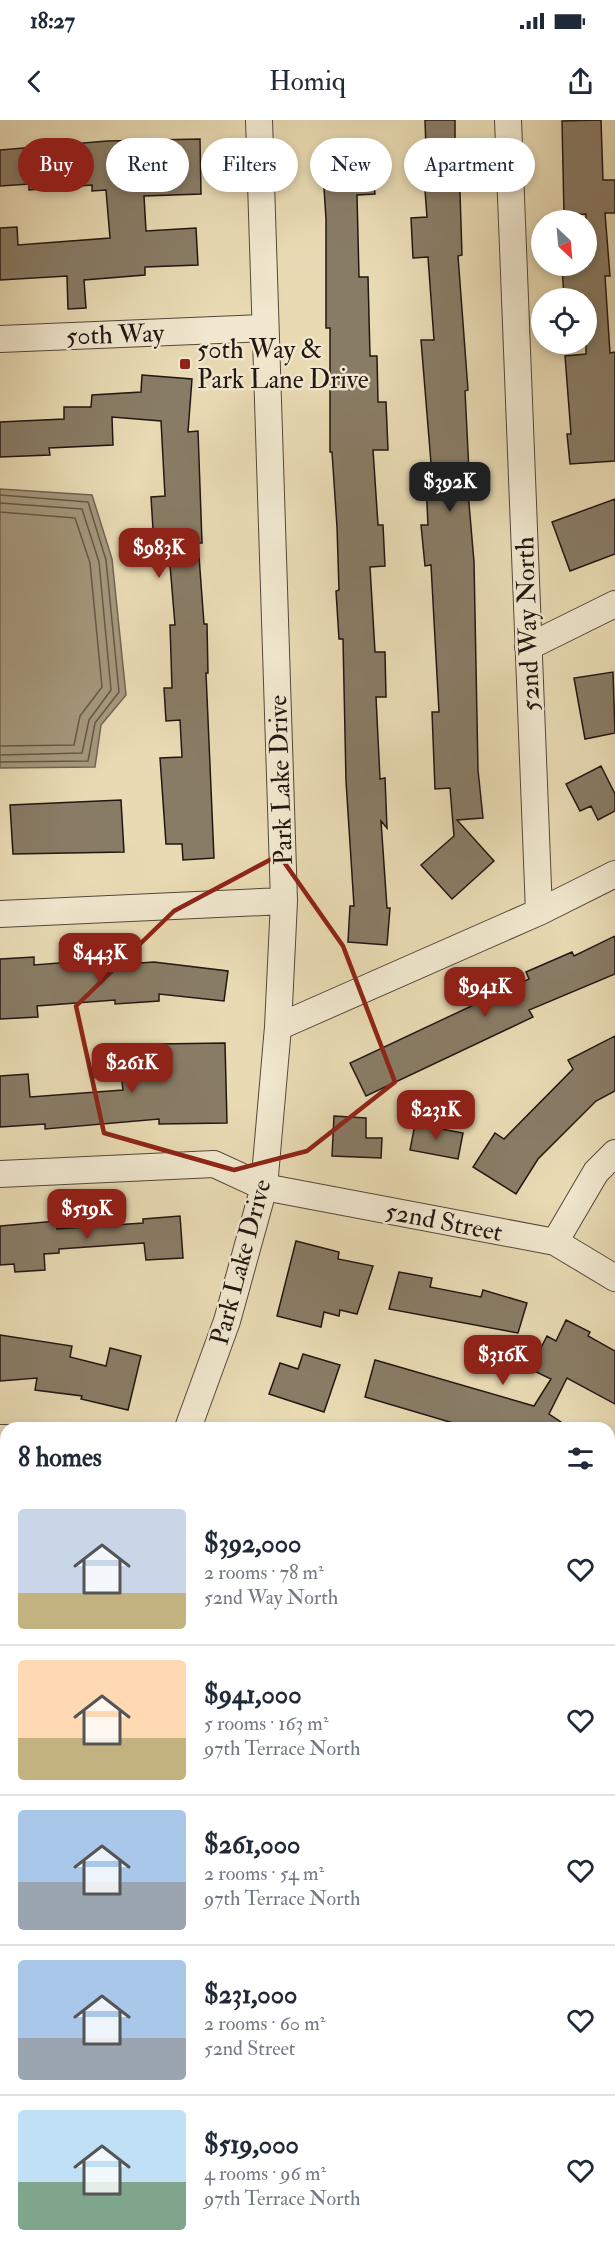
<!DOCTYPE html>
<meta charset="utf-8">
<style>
body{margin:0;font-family:"IM FELL Double Pica",serif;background:#f6f6f7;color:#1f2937;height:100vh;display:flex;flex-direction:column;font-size:22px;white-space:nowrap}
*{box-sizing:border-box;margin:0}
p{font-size:20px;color:#747a83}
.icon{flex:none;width:33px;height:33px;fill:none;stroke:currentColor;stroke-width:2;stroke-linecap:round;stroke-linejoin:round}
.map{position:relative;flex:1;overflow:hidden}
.details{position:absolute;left:0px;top:1302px;width:615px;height:834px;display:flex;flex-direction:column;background:#fff;border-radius:18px 18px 0 0;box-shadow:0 3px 9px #0003}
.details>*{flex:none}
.banner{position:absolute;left:18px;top:18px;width:579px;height:54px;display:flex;gap:12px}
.needle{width:39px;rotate:154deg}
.fabs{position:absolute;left:531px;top:90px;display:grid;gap:12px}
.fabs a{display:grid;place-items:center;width:66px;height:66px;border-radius:50%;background:#fff;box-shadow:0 3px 9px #0003;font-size:30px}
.price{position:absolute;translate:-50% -51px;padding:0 14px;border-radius:12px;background:#8f2418;color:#fff;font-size:20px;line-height:39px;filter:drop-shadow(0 2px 3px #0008)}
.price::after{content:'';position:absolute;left:50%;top:36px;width:18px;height:14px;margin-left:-9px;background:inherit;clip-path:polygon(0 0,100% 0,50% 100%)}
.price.on{background:#222;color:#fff}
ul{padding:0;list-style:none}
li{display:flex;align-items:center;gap:18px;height:150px;padding:0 18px}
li+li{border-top:2px solid #e0e1e3}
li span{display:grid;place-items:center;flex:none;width:168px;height:120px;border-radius:6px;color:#555}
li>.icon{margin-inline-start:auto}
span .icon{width:72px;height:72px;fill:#fffc;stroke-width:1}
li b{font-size:26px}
h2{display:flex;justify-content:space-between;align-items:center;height:72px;padding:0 18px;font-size:26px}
.tag{padding:0 21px;border-radius:27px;background:#fff;box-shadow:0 3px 9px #0003;font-size:21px;line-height:54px}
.tag.on{background:#8f2418;color:#fff}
.status{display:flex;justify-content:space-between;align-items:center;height:42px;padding:0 30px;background:#fff;direction:ltr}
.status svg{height:16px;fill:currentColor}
header{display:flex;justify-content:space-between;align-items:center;height:78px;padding:0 18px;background:#fff;font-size:27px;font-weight:600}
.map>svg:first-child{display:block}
.water{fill:#a5987c;stroke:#716452;stroke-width:1.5}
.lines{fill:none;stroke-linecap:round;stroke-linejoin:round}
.shore{stroke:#645847;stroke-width:1.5}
.building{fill:#897c66;stroke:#221712;stroke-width:1.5}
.street-casing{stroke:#54483a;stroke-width:28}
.primary-casing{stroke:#221712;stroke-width:36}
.street{stroke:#f0e7ce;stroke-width:26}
.primary{stroke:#e8dab3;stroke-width:33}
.marked{fill:none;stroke:#8f2418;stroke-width:4.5;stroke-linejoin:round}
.poi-dot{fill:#8f2418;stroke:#f0e7ce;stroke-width:2}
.labels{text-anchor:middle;stroke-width:5;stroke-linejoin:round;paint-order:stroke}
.street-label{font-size:26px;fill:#221712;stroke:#f0e7ce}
.poi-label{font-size:26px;fill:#221712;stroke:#f0e7ce;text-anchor:start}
</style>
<div class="status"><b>18:27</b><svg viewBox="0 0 49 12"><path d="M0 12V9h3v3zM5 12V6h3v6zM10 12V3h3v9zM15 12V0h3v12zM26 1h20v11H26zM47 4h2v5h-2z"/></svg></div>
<header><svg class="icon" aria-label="back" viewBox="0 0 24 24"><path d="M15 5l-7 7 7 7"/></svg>Homiq<svg class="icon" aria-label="share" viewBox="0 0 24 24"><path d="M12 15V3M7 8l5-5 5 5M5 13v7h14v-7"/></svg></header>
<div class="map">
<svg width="615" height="2136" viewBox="0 0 615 2136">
<rect width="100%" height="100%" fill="#e8dab3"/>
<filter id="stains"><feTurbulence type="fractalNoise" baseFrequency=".00333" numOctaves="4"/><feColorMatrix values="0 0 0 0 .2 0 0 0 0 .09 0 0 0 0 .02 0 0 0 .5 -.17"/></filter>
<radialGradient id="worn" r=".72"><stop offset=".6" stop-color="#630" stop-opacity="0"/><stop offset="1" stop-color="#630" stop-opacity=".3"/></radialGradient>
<path class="water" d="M0,369L92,375L112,439L126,575L101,605L95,647L0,648Z
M609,1752L615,1768V1833L609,1840Z"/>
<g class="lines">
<path class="shore" d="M0,375L88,382L106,440L119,572L95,603L88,641L0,642
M0,383L82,389L99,442L111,570L89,600L82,633L0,635
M0,392L75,398L90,443L102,567L80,596L74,625L0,626"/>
</g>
<path class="building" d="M425,0H455V27H457L460,73L462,135L458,136L468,270L465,271L470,372H468L474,442L478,650L483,698L457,700L494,741L452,779L421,745L454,716L450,668L435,669L432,592H439L431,445L425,446L421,405H428L425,344L431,343L421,220H434L428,137L413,138L411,98L427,97L422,30H426Z
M601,0L603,60H615V93H605L610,156H605L610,233L615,232V341L570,344L567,314H571L565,236L586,234V178H564L562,146H586V94L564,95L562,1Z
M200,19L201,74L144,76L146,111L196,108L198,145L145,147V155L84,160L86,188L68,189L67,156L0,160V108L17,107L18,125L110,118L106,70L92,71V65L29,70V64L0,66V30L107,21Z
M355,35L357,55L373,54L375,74L357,75L359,157H368L370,236H377L378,282H386L388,330H373L378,405H383L385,446L370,447L375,532H385L386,577H376L380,659L385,658L387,708L381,701L387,788H390L387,825L348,822L350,786H354L346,661L343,519H339L336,471L339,470L337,407L332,332H330V208H326V99L322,37Z
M142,255L192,259L188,312L198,311L202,423H198L204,504H207L208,553H206L214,738L183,740L182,724H166L160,638L182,637L180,600L166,601L164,568H172L170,505H175L167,409H153L151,377L165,376L161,301L112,297L113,325L49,328L50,335L0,337V302L64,299V287H91L92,275L141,272Z
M615,379V434L570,451L552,402Z
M613,552L615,613L585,619L574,558Z
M601,646L615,674V691L598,700L591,686L580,691L566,664Z
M121,680L124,732L13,734L10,685Z
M615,816V854L529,890L533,897L366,976L350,943L529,859L526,852L572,832L574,836Z
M34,837V845L97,840V846L154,842L228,851L224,881L159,874V881L115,884V880L37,886L38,897L0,899V839Z
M615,916V971L596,981L538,1039L516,1074L473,1047L495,1013L504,1019L573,949L568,940Z
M225,923L227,1003L159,1004V999L45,1009V1004L0,1007V956L28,954L30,977L123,970L121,955L158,952L157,924Z
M334,996L366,998V1018H382L381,1038L332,1036Z
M415,1004L463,1013L458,1039L410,1030Z
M180,1096L183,1138L146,1140L144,1123L59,1129V1133L44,1134L45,1150L15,1152L14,1144L0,1145V1106L57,1101V1109L143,1103V1099Z
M296,1121L339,1132L338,1139L373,1146L357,1194L340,1190L339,1196L324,1192L321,1207L277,1196Z
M399,1152L432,1158L430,1167L481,1177L483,1170L527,1183L518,1213L389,1189Z
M566,1200L590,1212L588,1216L615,1231V1284L567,1258L549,1294L570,1308H470L365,1277L375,1240L534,1286L551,1259L530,1249L547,1216L556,1221Z
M0,1215L72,1226L70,1237L106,1246L110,1228L141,1236L128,1290L81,1279L82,1276L35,1270L37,1258L0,1261Z
M303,1234L340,1245L324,1292L269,1274L280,1243L298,1249Z"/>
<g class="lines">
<g class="street-casing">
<path id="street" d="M508,0L539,792
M0,219L265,208
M528,527L615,484
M0,794L284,781
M278,907L539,792L615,754
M0,1054L214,1044L264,1067L555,1122L615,1158
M555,1122L596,1052L615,1033
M188,1308L227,1201L264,1067L278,907L284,781L259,0
M0,1318H6
M609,1435L615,1440
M0,1633L6,1623
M609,1644L615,1648
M0,1813L6,1802
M609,1945L615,1942
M609,2126L615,2127
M369,2136L373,2130
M545,2136L549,2130"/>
</g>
<g class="primary-casing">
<path id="primary" d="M0,2032L6,2036
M148,2130L156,2136"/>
</g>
<use href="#street" class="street"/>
<use href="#primary" class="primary"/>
</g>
<path class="marked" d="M279,735L343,826L395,962L307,1031L234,1050L104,1013L76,886L174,791Z"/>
<rect class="poi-dot" x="179" y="238" width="12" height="12" rx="3"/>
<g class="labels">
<g class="street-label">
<text transform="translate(115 214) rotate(-2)" y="9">50th Way</text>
<text transform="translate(527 504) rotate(-92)" y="9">52nd Way North</text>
<text transform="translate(280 660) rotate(-92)" y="9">Park Lake Drive</text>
<text transform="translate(444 1101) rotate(11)" y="9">52nd Street</text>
<text transform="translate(240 1142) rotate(-75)" y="9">Park Lake Drive</text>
</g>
<g class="poi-label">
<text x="197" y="238">50th Way &amp;<tspan x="197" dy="30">Park Lane Drive</tspan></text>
</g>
</g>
<rect width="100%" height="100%" filter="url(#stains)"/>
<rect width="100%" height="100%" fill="url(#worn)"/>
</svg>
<div class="fabs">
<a><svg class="needle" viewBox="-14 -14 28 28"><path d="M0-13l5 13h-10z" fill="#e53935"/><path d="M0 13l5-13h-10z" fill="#747a83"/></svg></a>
<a><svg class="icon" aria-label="locate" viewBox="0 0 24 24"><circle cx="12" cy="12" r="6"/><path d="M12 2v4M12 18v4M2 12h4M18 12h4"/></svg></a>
</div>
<b class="price on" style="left:450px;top:393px">$392K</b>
<b class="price" style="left:159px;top:459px">$983K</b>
<b class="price" style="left:100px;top:864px">$443K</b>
<b class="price" style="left:485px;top:898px">$941K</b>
<b class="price" style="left:132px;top:974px">$261K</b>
<b class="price" style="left:436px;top:1021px">$231K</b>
<b class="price" style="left:87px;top:1120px">$519K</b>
<b class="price" style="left:503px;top:1266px">$316K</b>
<div class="banner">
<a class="tag on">Buy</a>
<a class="tag">Rent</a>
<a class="tag">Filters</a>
<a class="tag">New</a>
<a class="tag">Apartment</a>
</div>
<section class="details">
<h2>8 homes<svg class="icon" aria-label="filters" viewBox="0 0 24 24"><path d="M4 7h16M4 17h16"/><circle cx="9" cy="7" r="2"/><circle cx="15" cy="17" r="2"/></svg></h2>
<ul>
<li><span style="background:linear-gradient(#c9d6e8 70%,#c2b280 0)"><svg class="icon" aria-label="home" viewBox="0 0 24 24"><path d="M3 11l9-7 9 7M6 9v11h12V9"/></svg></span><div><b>$392,000</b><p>2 rooms · 78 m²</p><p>52nd Way North</p></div><svg class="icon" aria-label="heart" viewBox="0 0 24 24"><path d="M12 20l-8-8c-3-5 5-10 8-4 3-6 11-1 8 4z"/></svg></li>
<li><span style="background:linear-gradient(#ffd9b3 65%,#c2b280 0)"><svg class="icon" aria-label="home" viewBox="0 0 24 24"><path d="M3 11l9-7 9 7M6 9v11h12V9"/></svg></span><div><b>$941,000</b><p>5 rooms · 163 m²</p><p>97th Terrace North</p></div><svg class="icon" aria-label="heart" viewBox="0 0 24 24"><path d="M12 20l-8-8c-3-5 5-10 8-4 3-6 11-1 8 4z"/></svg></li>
<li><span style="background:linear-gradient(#a9c7e8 60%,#9aa5b1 0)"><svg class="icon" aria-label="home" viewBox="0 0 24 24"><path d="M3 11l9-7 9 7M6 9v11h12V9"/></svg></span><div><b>$261,000</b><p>2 rooms · 54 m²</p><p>97th Terrace North</p></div><svg class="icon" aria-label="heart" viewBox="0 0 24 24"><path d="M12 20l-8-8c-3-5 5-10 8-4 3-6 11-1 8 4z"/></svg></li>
<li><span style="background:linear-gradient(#a9c7e8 65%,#9aa5b1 0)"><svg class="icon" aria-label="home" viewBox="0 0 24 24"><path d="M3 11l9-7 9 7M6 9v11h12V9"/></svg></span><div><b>$231,000</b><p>2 rooms · 60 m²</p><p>52nd Street</p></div><svg class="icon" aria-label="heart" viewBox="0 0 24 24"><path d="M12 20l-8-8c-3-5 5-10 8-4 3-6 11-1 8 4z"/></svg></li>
<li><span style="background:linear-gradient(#bfe0f5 60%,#7fa58c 0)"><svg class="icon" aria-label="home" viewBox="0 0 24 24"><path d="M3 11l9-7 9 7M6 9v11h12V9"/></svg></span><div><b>$519,000</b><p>4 rooms · 96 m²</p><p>97th Terrace North</p></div><svg class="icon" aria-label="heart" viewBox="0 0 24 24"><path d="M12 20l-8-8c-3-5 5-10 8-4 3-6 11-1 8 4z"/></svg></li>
</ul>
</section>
</div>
